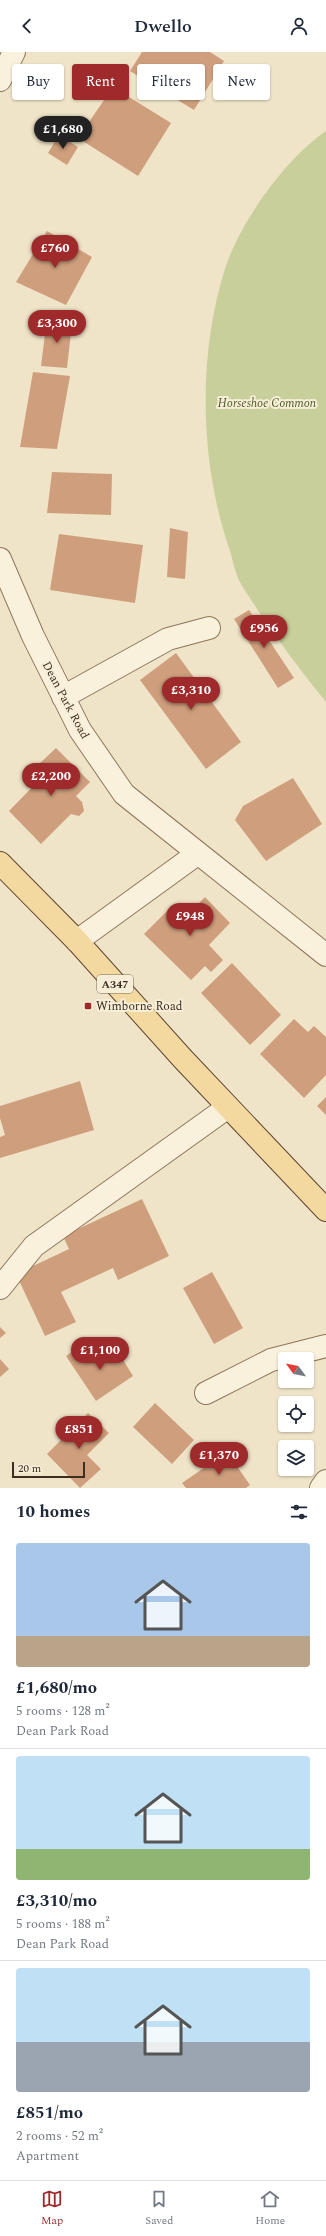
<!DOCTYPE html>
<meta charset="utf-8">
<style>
body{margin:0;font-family:Spectral,serif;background:#f6f6f7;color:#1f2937;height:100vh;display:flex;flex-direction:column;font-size:15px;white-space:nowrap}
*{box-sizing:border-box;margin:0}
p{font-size:13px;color:#747a83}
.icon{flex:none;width:22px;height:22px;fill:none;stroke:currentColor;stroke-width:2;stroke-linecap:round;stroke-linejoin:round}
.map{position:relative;height:1436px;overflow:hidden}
.side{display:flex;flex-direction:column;background:#fff;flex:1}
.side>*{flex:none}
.top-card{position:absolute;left:12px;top:12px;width:302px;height:36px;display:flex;gap:8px}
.needle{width:26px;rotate:302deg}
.buttons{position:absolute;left:278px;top:1300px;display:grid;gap:8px}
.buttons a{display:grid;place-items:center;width:36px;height:36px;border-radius:4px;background:#fff;box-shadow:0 1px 3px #0004;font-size:20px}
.scale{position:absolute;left:12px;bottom:10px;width:73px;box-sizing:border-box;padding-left:4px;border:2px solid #3d2e20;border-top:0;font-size:11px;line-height:14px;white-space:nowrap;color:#3d2e20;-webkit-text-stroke:3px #f7eed8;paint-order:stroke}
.price{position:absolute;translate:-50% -34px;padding:0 9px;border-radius:14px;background:#9e2a2b;color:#fff;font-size:13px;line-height:26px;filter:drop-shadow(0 1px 2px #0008)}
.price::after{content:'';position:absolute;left:50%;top:24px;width:12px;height:9px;margin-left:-6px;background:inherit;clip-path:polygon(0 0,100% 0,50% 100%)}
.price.selected{background:#222;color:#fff}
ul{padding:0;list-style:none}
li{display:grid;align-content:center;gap:8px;height:212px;padding:0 16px}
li+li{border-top:1px solid #e0e1e3}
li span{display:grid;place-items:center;height:124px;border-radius:4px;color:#555}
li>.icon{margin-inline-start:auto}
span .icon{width:72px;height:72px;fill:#fffc;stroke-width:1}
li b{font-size:17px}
h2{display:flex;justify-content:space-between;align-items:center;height:48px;padding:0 16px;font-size:17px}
.pill{padding:0 14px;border-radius:4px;background:#fff;box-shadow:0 1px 3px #0004;font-size:14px;line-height:36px}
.pill.selected{background:#9e2a2b;color:#fff}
header{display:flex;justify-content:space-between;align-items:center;height:52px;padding:0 16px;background:#fff;font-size:18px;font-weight:600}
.tab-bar{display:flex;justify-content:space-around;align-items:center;height:56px;border-top:1px solid #e0e1e3;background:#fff;font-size:11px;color:#747a83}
.tab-bar a{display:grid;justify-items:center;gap:2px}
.tab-bar .selected{color:#9e2a2b}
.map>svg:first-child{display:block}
.green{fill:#c9cf9b}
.building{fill:#cf9f7d}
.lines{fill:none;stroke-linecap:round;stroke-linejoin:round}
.minor-casing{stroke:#8d765c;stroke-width:24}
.major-casing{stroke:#5b4430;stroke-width:24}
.minor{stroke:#faf1dc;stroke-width:22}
.major{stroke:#f3d9a0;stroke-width:22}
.poi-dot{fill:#9e2a2b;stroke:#f7eed8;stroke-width:1.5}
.labels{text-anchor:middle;stroke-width:4;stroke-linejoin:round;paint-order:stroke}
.shield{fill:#f7eed8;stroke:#756857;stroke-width:1}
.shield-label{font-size:11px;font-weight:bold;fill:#3d2e20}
.park-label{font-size:12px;font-style:italic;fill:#4d5a26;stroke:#f7eed8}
.street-label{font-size:12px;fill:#3d2e20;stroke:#f7eed8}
.poi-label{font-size:12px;fill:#3d2e20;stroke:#f7eed8;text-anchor:start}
</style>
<header><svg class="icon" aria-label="back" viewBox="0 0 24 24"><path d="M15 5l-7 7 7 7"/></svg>Dwello<svg class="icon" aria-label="person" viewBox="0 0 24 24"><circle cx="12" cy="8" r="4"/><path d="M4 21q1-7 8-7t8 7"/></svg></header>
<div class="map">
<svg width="326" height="1436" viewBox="0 0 326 1436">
<rect width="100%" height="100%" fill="#f0e4c8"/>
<path class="green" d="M326,79V650C302,621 280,591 259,560C253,550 245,540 240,530C235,521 233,509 230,499C200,413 197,304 225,217C240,170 285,107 326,79Z"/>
<path class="building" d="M142,0H210L224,9L194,58L130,19Z
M113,35L171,71L138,124L78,86Z
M59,83L78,95L67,113L48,101Z
M47,179L92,205L66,253L16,230Z
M47,266L72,271L67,316L41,314Z
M33,320L70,324L57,397L20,395Z
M52,420L112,422L111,463L47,461Z
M170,476L188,480L185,527L167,525Z
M59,482L143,493L135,551L50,538Z
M249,558L294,626L278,636L234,567Z
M176,601L241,690L206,717L140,628Z
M56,696L90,730L76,744L82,750L84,759L79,764L71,762L41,792L9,759L46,721L38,713Z
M293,726L322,772L266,809L235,768L243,754Z
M205,845L230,871L209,893L223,908L211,920L205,914L191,928L144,882L173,853L185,865Z
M232,911L281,963L250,993L201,941Z
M294,967L308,980L314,974L326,985V1023L304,1046L260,1002Z
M80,1029L94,1078L0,1106V1085L5,1083L0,1066V1054Z
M326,1045V1063L317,1054Z
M142,1147L169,1204L118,1228L113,1216L61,1240L76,1270L45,1284L16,1222L69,1197L63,1184Z
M212,1220L243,1276L214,1292L183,1236Z
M0,1275L6,1281L0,1286Z
M84,1292L97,1311L117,1298L133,1324L96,1349L66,1304Z
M0,1307L9,1317L0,1325Z
M155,1351L194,1388L172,1412L133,1375Z
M88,1361L109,1381L87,1403L101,1417L80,1436L47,1402Z
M227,1400L250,1433L246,1436H186L182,1431Z"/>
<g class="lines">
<g class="minor-casing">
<path id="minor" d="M0,28L14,0
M0,507L33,584L80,678L124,742L326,903
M63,645L168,587L209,576
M77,889L197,802
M0,1236L34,1194L228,1055
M206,1341L271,1308L326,1294
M321,1436L326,1429"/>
</g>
<g class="major-casing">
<path id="major" d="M0,811L77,889L183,1007L326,1158"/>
</g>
<use href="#minor" class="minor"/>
<use href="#major" class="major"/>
</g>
<rect class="poi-dot" x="84" y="950" width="8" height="8" rx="2"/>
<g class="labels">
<rect class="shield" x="97" y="923" width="36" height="18" rx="3"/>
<g class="shield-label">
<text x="115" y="936">A347</text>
</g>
<g class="park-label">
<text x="267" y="355">Horseshoe Common</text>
</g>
<g class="street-label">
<text transform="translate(66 648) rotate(62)" y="4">Dean Park Road</text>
</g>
<g class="poi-label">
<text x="96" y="958">Wimborne Road</text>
</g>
</g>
</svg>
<div class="buttons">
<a><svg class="needle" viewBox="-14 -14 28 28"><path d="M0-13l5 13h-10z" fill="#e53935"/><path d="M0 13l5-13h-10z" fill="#747a83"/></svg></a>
<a><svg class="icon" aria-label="locate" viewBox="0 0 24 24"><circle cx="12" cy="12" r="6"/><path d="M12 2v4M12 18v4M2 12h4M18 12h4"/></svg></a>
<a><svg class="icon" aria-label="layers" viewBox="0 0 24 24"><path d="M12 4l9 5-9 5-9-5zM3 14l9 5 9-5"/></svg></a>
</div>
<div class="scale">20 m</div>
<b class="price selected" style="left:63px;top:98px">£1,680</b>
<b class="price" style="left:55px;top:217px">£760</b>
<b class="price" style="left:57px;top:292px">£3,300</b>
<b class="price" style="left:264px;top:597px">£956</b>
<b class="price" style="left:191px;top:659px">£3,310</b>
<b class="price" style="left:51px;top:745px">£2,200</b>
<b class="price" style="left:190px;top:885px">£948</b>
<b class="price" style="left:100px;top:1319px">£1,100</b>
<b class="price" style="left:79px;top:1398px">£851</b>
<b class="price" style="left:219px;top:1424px">£1,370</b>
<div class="top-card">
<a class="pill">Buy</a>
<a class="pill selected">Rent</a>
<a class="pill">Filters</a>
<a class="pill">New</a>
</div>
</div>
<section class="side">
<h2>10 homes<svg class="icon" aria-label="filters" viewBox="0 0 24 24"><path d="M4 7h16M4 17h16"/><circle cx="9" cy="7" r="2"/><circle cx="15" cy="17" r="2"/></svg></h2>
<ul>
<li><span style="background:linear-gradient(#a9c7e8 75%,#b9a48a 0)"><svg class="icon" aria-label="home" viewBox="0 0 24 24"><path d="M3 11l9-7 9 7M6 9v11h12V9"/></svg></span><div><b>£1,680/mo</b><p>5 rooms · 128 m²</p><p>Dean Park Road</p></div></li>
<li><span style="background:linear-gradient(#bfe0f5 75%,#8fb573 0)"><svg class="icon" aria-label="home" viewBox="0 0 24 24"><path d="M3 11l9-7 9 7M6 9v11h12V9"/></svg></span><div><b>£3,310/mo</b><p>5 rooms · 188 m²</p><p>Dean Park Road</p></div></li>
<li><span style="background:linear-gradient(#bfe0f5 60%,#9aa5b1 0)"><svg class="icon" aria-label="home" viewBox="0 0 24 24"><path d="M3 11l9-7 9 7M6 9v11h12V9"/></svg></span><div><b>£851/mo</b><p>2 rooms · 52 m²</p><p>Apartment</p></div></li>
</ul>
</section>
<nav class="tab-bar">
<a class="selected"><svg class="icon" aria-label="map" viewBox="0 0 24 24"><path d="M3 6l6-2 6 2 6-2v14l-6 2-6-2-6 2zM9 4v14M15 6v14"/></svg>Map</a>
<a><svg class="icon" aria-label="saved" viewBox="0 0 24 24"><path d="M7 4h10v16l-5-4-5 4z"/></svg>Saved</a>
<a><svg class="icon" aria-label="home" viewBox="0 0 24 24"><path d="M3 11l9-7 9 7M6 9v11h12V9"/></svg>Home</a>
</nav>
